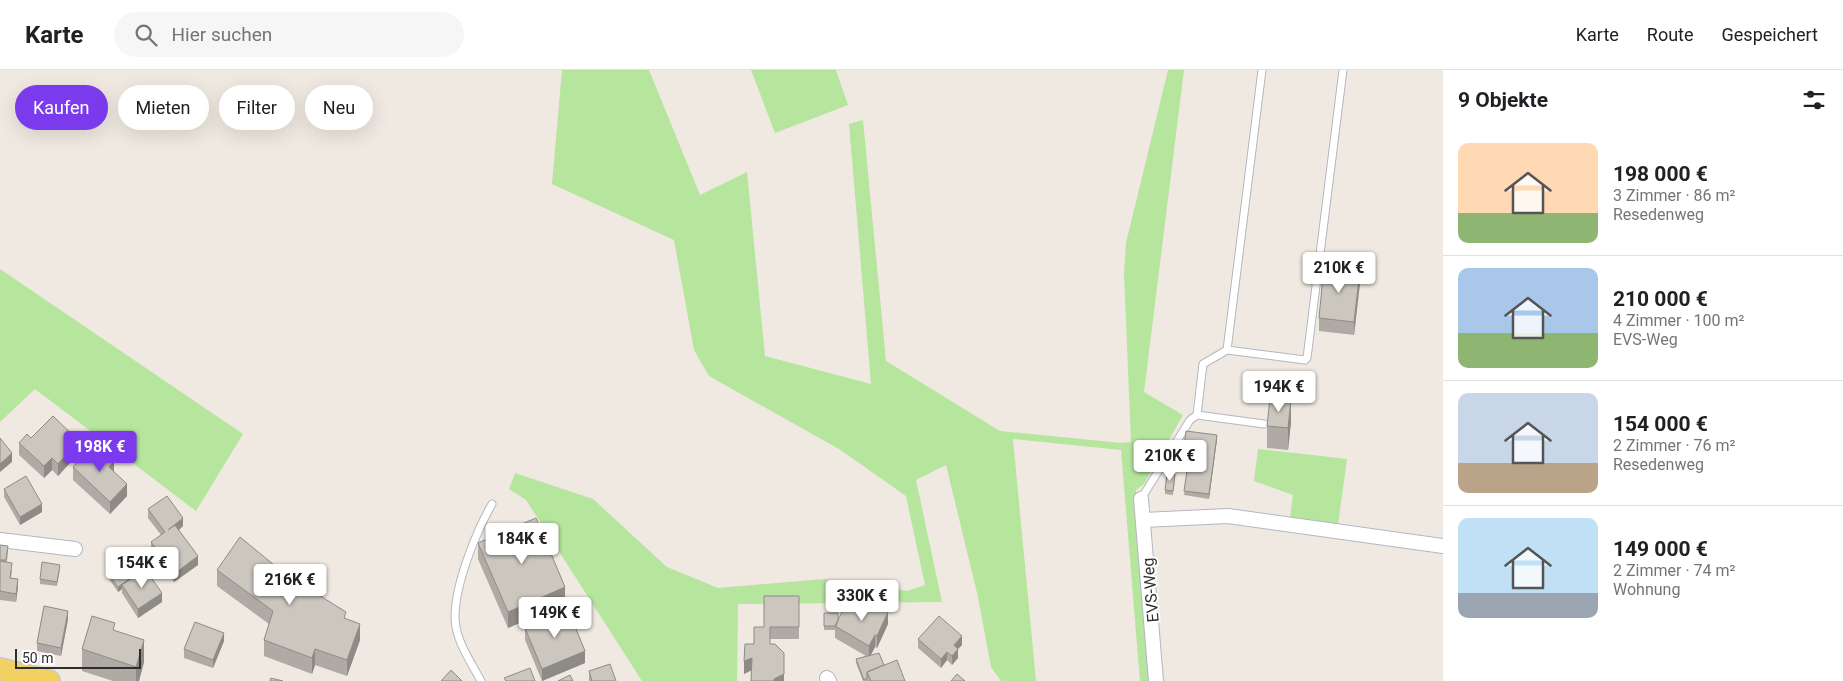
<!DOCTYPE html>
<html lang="de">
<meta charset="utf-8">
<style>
body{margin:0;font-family:Roboto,sans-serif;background:#f6f6f6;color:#202124;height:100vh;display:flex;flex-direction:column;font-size:19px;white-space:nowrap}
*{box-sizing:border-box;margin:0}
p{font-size:16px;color:#757577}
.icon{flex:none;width:28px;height:28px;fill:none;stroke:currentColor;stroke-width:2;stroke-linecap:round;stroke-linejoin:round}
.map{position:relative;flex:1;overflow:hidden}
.sheet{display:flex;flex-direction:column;background:#fff;width:400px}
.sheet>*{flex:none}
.banner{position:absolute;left:15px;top:15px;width:475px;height:45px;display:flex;gap:10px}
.scale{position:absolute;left:15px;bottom:12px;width:126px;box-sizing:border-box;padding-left:5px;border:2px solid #2e2e2e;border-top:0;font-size:14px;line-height:18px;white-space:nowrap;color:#2e2e2e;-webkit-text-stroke:4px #fff;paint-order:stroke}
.price{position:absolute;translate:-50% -42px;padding:0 11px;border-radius:5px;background:#fff;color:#222;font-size:16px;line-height:32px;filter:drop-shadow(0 1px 2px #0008)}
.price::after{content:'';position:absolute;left:50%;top:30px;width:15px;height:11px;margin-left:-8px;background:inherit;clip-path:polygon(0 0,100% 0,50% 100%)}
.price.on{background:#7c3aed;color:#fff}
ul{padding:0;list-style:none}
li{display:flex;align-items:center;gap:15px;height:125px;padding:0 15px}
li+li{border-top:1px solid #e0e0e0}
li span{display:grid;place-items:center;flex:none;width:140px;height:100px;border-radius:10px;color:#555}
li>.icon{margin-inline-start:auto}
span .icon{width:60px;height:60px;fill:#fffc;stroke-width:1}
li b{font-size:21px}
h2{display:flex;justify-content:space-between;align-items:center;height:60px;padding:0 15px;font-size:21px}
.tag{padding:0 18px;border-radius:22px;background:#fff;box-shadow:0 5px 20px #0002;font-size:18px;line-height:45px}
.tag.on{background:#7c3aed;color:#fff}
header{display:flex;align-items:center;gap:30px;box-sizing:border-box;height:70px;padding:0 25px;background:#fff;border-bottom:1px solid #e0e0e0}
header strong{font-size:24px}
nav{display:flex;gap:28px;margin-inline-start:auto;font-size:18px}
.search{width:350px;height:45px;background:#f6f6f6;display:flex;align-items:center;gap:12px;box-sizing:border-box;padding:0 18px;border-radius:28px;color:#757577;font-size:19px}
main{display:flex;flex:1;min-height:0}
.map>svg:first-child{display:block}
.green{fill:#b6e59e}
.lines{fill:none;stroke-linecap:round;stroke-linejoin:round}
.lane-casing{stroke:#b4b7c1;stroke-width:9}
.street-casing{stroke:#b4b7c1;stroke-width:16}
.primary-casing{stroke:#c9c9c9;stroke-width:24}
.lane{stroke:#fff;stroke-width:7}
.street{stroke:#fff;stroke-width:14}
.primary{stroke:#f2d163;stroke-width:21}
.wall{fill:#afaba4}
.shaded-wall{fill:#8e8b86}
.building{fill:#cbc7bf;stroke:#8e8b86}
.labels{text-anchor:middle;stroke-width:4;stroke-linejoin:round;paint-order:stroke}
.street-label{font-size:16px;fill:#2e2e2e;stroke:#fff}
</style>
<header>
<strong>Karte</strong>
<div class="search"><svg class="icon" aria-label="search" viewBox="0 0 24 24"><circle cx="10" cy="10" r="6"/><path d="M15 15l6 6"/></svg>Hier suchen</div>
<nav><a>Karte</a><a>Route</a><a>Gespeichert</a></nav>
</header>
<main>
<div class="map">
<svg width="1443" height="611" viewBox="0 0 1443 611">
<rect width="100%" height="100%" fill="#efe9e1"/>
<path class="green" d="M562,0H649L700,125L747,102L765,286L871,314L849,54L863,50L886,291L1000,361L1122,373L1131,372L1124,203L1126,173L1168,0H1184L1144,322L1183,345L1144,414L1136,420L1151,611H1140L1121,380L1013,369L1036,611H1001L991,597L978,527L946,395L916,410L942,532L738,534L737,611H642L526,430L509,419L515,403L593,429L667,497L718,518L824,509L855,511L907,521L925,515L906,426L839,379L709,306L694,280L674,170L552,114Z
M751,0H836L848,35L775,63Z
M0,199L243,364L196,441L35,319L0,352Z
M1258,379L1347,389L1338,455L1290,448L1293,425L1254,411Z"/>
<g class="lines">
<g class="lane-casing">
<path id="lane" d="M1227,280L1305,290L1307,288L1343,0
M1197,345L1203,294L1227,280L1262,0
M1141,429L1190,350L1197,345L1264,354
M481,611C471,592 455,570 455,547C455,514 476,462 492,434"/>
</g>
<g class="street-casing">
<path id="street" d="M1141,429L1156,611
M1143,450L1228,446L1443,476
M0,470L75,479
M827,608L829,611"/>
</g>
<g class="primary-casing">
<path id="primary" d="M0,599L49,611"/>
</g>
<use href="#lane" class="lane"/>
<use href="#street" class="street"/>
<use href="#primary" class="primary"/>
</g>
<path class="wall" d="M1360,213L1354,265L1319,261V248Z
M1291,352L1288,380L1267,378V356Z
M31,368L79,383L58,406L52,400L44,408L19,385V373Z
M1217,369L1209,429L1184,425L1187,398L1182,397V393Z
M73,397L114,402L127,426L110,444L73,410Z
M1175,409L1173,425L1165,424V420Z
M4,419L42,442L20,455L4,427Z
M148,439L183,456L179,460L198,495L174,512L151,481V472L161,465L148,448Z
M478,473L565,533L508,558L478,489Z
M0,475L8,480L7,492L12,501L11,508L18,517L16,532L0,530V532Z
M60,499L57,516L40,514V509Z
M217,500L285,504L346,549L360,570L347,606L315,595L312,604L264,586V570L269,554L217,516Z
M109,505L132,507L162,532L138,548L122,523V519L118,522L109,509Z
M799,526V569H770V574L784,611L752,600L744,604L754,574Z
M824,543L838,550L888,554L877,578L875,577L871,585L905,611H863L856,593V589L866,586L835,568V560H824Z
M68,549L61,586L37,581V573Z
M525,558L585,593L542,611L525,570Z
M115,561L144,592L139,611H113L82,601V579Z
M918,569L962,575L958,579V588L952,595L947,590L941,598L918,578Z
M224,571L213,598L184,588V579Z
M589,601L616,611H589Z"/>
<path class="shaded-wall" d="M1360,200V213L1354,265V252Z
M1291,330V352L1288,380V358Z
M1217,365V369L1209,429V424Z
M79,371V383L58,406V394Z
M12,383V392L0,402V394Z
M52,388V400L44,408V396Z
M114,391V403L109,397Z
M127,414V426L110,444V432Z
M42,434V442L20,455V447Z
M183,448V456L168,469V460Z
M198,486V495L174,512V504Z
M132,507L122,515V519L118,522V517Z
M18,509V517L16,532V524Z
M565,517V533L508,558V542Z
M162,523V532L138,548V539Z
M68,541V549L61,586V578Z
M888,542V554L877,578V566Z
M360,554V570L347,606V590Z
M224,563V571L213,598V590Z
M875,565V577L869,588V576Z
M962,566V575L954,583V575Z
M144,570V592L139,611H136V597Z
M315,579V595L312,604V588Z
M958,579V588L952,595V586Z
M585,581V593L542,611V599Z
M947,582V590L941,598V589Z
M752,588V600L744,604V591Z
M784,604V611H774V609Z"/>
<path class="building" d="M1324,196L1360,200L1354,252L1319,248Z
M1270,328L1291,330L1288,358L1267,356Z
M53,346L79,371L58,394L52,388L44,396L19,373L27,364L31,368Z
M1186,361L1217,365L1209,424L1184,421L1188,394L1182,393Z
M0,368L12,383L0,394Z
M95,373L114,391L109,397L127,414L110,432L73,397Z
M1167,404H1175L1173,421L1165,420Z
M26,406L42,434L20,447L4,419Z
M167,426L183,448L168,460L175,455L198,486L174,504L151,472L165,462L148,439Z
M536,448L565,517L508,542L478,473Z
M240,467L285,504L346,542L344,548L360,554L347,590L315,579L312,588L264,570L273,541L217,500Z
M0,475L8,476L6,490H0Z
M0,491L12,493L10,508L18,509L16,524L0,521Z
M42,492L60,495L57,512L40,509Z
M123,495L132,507L118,517L109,505Z
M145,499L162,523L138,539L122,515Z
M764,526H799V557H770V574H775L784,583V604L774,609V611H751L752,588L744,591L745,574H754V557H764Z
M848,530L867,540L870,533L888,542L877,566L875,565L869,576L835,556Z
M44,536L68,541L61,578L37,573Z
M568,539L585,581L542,599L525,558Z
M824,543H838V550L836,556H824Z
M92,546L115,553L113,560L144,570L136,597L82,579Z
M939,546L962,566L954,575L958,579L952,586L947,582L941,589L918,569Z
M195,552L224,563L213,590L184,579Z
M879,583L884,595L867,602V608L864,610L856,589Z
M897,590L905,611H871L867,602Z
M610,594L616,611H592L589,601Z
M530,598L535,611H506L504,608Z
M451,600L462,611H441Z
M957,604L965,611H951Z
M570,605L573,611H558Z
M271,608L283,611H270Z"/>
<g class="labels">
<g class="street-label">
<text transform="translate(1150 520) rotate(-95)" y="6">EVS-Weg</text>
</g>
</g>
</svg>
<div class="scale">50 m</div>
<b class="price" style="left:1339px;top:224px">210K €</b>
<b class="price" style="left:1279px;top:343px">194K €</b>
<b class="price on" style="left:100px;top:403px">198K €</b>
<b class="price" style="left:1170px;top:412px">210K €</b>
<b class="price" style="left:522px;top:495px">184K €</b>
<b class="price" style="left:142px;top:519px">154K €</b>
<b class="price" style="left:290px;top:536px">216K €</b>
<b class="price" style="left:862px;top:552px">330K €</b>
<b class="price" style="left:555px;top:569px">149K €</b>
<div class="banner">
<a class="tag on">Kaufen</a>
<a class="tag">Mieten</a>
<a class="tag">Filter</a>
<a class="tag">Neu</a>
</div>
</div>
<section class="sheet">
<h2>9 Objekte<svg class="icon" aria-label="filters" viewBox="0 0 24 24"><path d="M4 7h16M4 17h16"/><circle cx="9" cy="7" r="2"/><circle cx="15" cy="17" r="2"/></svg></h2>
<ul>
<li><span style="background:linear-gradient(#ffd9b3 70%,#8fb573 0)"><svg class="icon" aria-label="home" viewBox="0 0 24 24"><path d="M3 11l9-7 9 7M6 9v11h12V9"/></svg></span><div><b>198 000 €</b><p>3 Zimmer · 86 m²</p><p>Resedenweg</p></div></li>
<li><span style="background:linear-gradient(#a9c7e8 65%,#8fb573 0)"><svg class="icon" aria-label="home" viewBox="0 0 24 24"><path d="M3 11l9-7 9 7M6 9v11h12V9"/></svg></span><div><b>210 000 €</b><p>4 Zimmer · 100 m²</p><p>EVS-Weg</p></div></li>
<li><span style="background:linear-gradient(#c9d6e8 70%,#b9a48a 0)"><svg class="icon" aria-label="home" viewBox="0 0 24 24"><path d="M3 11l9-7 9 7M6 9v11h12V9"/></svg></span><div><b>154 000 €</b><p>2 Zimmer · 76 m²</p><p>Resedenweg</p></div></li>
<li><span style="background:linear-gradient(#bfe0f5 75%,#9aa5b1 0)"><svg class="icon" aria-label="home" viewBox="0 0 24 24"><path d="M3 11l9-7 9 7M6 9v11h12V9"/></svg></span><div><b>149 000 €</b><p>2 Zimmer · 74 m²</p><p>Wohnung</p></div></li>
</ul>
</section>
</main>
